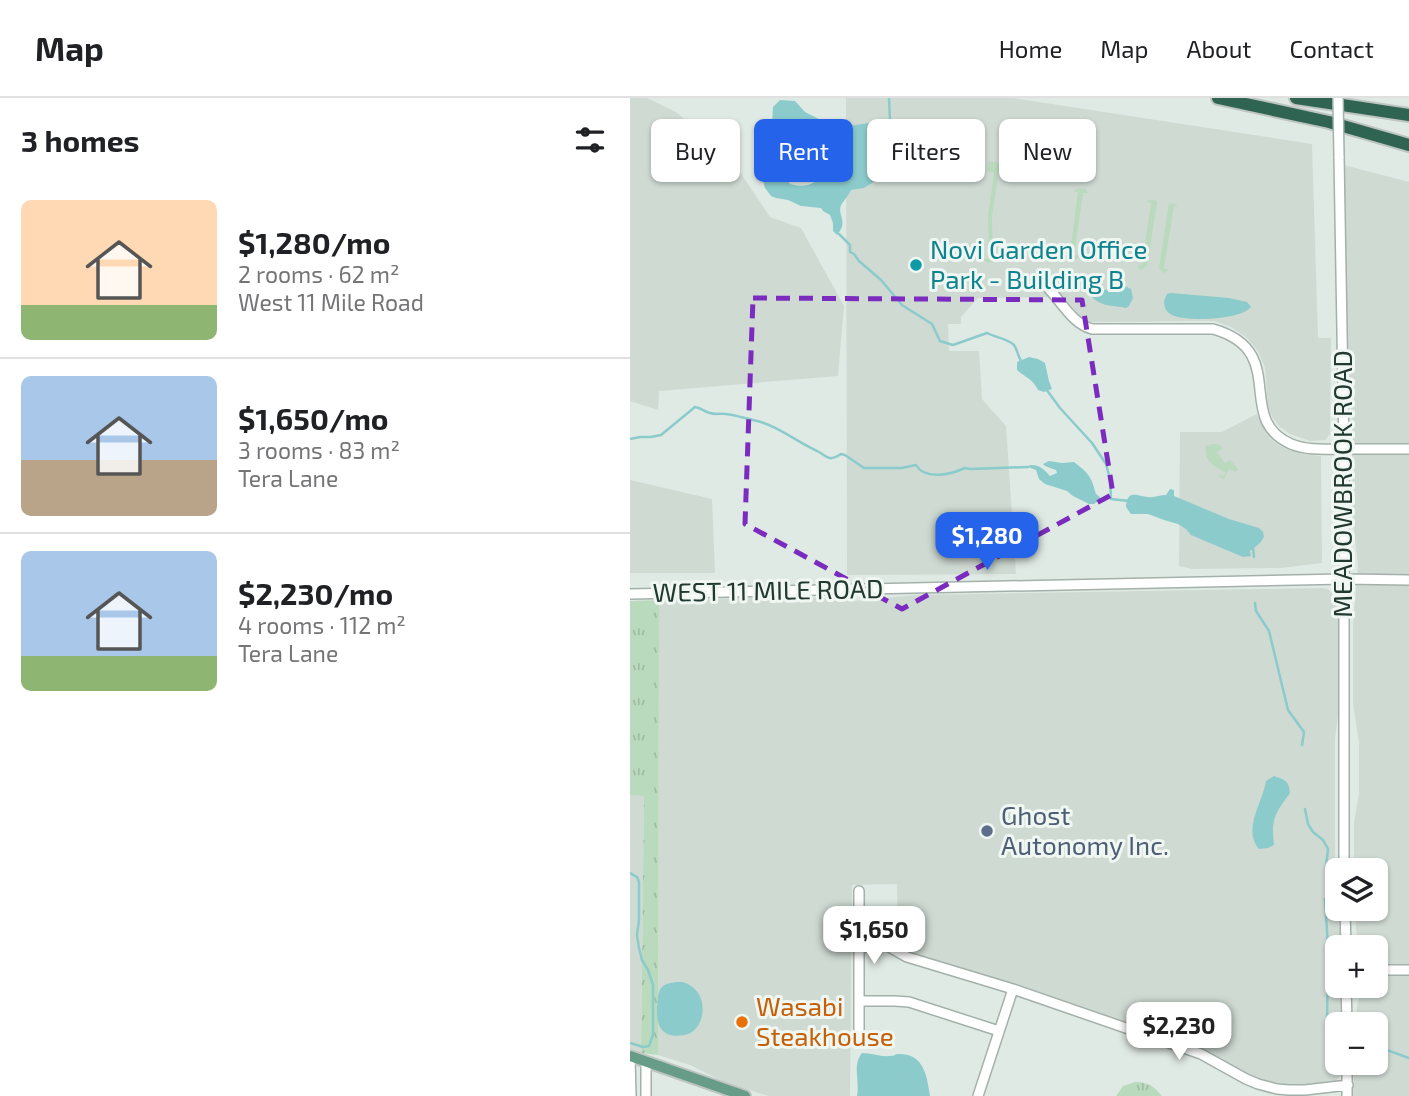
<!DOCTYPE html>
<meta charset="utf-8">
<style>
body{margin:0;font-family:"Exo 2",sans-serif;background:#f2f2f2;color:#202124;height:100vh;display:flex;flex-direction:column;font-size:26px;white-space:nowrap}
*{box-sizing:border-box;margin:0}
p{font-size:23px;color:#757577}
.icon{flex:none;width:38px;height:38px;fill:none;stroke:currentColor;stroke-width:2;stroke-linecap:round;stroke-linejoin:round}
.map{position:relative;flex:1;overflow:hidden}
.side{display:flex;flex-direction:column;background:#fff;width:630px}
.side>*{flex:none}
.hud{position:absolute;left:21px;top:21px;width:653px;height:63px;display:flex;gap:14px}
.tools{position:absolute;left:695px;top:760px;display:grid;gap:14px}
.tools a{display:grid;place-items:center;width:63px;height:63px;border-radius:10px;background:#fff;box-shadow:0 2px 5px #0004;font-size:35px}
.price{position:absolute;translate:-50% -60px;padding:0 16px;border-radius:14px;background:#fff;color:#222;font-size:23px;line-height:46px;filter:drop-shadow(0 2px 4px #0008)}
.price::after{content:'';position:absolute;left:50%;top:42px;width:21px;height:16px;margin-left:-10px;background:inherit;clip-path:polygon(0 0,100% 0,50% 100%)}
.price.on{background:#2563eb;color:#fff}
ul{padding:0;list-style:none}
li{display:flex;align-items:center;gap:21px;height:175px;padding:0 21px}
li+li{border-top:2px solid #e0e0e0}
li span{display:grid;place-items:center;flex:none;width:196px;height:140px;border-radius:10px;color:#555}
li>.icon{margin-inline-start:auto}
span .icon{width:84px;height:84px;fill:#fffc;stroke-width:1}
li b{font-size:30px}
h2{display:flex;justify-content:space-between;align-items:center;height:84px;padding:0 21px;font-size:30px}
.pill{padding:0 24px;border-radius:10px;background:#fff;box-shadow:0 2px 5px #0004;font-size:24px;line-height:63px}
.pill.on{background:#2563eb;color:#fff}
header{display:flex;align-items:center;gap:42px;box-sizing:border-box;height:98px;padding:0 35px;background:#fff;border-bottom:2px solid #e0e0e0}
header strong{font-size:33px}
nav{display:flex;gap:38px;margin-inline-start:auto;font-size:24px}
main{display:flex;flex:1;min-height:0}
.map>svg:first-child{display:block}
.built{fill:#cfdad3}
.grass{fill:#badabe}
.park{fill:url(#park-tufts)}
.water{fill:#8bcbcc;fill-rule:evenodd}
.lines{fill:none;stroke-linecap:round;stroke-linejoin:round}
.stream{stroke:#8bcbcc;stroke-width:2.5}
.minor-casing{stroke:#a3b1aa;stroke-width:12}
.major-casing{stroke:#bdc4c1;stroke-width:14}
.highway-casing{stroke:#bdc4c1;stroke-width:16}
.minor{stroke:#fff;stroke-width:9}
.major{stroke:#679d88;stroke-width:10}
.highway{stroke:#306452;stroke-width:12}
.minor-bridge-casing{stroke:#a3b1aa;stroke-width:12;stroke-linecap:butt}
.minor-bridge{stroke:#fff;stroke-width:9}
.marked{fill:none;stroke:#7b2cbf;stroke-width:5;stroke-dasharray:14 9;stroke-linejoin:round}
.culture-dot{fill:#0f9aa8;stroke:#f0f7f3;stroke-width:2.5}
.service-dot{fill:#5c6f8a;stroke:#f0f7f3;stroke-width:2.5}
.food-dot{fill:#e8710a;stroke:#f0f7f3;stroke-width:2.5}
.labels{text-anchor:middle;stroke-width:6;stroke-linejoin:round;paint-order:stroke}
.culture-label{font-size:26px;fill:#0d838f;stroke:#f0f7f3;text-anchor:start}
.street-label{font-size:26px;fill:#223930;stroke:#f0f7f3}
.service-label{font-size:26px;fill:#4e5e75;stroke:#f0f7f3;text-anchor:start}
.food-label{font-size:26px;fill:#c56008;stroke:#f0f7f3;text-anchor:start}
</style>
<header>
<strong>Map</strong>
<nav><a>Home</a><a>Map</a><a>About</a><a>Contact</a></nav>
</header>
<main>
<section class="side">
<h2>3 homes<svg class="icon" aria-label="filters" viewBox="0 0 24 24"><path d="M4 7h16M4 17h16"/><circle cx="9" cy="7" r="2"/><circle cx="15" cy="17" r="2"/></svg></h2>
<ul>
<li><span style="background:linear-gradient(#ffd9b3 75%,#8fb573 0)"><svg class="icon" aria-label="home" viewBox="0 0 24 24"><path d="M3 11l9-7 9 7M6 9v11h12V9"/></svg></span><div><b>$1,280/mo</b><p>2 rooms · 62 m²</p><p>West 11 Mile Road</p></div></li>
<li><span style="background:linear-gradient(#a9c7e8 60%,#b9a48a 0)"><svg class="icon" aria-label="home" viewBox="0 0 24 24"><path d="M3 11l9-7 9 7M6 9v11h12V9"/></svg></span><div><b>$1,650/mo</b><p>3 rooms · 83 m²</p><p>Tera Lane</p></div></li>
<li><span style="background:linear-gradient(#a9c7e8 75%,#8fb573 0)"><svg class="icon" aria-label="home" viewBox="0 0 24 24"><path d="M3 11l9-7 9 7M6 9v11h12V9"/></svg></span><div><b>$2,230/mo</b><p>4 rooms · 112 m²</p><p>Tera Lane</p></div></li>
</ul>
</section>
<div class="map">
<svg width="779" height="998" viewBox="0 0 779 998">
<defs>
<pattern id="park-tufts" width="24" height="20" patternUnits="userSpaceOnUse" patternTransform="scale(1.75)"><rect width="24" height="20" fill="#badabe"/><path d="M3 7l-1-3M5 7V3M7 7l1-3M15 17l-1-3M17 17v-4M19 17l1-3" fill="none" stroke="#a0bca4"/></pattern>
</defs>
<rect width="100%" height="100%" fill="#e0eae4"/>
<path class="built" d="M0,0H17L46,14L82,44L112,77L140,119L171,130L214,208L208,278L29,293L28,312L0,303Z
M216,0H383L682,46L688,240H701L700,336L695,342L680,343L660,336L650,329L642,319L638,308L635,270L628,253L616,239L601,229L584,223L460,224L454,222L449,217L434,199L348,200L331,219V226H318L319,253H349L352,301L376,328L386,476L217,477Z
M714,67L779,84V998H723L724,964H746V926H724L729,900V887H746V849H728L724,810H746V772H724V724L729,696V645L723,605V527L728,467L722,415V324L718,284Z
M627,316L636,336L644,344L654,350L672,356L691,358L692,465L651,470L562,471L549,468L550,334H592Z
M0,382L82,401L85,475H0Z
M692,490L698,491L706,499L710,525V603L705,641V801L710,833V849H707V887H710L711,926H707V964H711L710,978L705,984L664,988L641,985L616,977L584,958L558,947L277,854L268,849L267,786L222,787L220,998H138L92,983L60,967L28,957L29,502L174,499L225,503L286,497Z
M0,697H14L11,955L0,951Z"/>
<path class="grass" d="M359,63L373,66L377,70L375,73L369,72L362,118L363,159L370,161C366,165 356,166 352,161L359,160L358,117L364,75L357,73Z
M448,90L456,91L458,95H453L444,157L449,158L447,161L436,160L434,157L440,156L448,94L443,93Z
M523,102L527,103V106L517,168L511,172L507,168L512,167L521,105L516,103Z
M539,105L545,106L548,109L544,108L534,170L539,172L534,175L529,170Z
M412,171L414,173C410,185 399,188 388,184L382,179L381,172H387V179L410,178V172Z
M582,346C586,346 591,346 592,351L587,354L595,365L600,362L608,371L606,374L599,371L594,381L589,379L590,377L594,378L596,375C584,368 574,363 576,348Z"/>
<path class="park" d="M29,502L28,957L11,955L14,698L0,697V503Z
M505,984C518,984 524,988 532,998H486L493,988Z"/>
<path class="water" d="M150,2L165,3L175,14L201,27L212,29L239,25L249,31L257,32C266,47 274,55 266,73L253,78L234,90L221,92C218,98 214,102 211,107C207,118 219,123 207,137L203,133V125L200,117L193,113L191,110L171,108L158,102L146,100L141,98L135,90L131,74L133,50L137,34L142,26L143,9ZM190,45L197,46L201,50C198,74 187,94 160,86L155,79L156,74C171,64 172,48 190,45Z
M495,188L501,191L503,200L499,208L496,210C483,207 467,209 459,195Z
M541,195L599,200L617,204L621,209C611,222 557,224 542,217C536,214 534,209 534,203L537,196Z
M399,259L408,261L415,265L419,283L422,291L414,294L408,292C402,280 396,280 387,272V264Z
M419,363L432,365L444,364C458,375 461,377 466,396L470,399V402L464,406H459L443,398L437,393L415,386L409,381L406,372L398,369L400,367C409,367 413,370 420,378L427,375L426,372L415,368L413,366Z
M540,391L544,392V398L599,421L629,430L633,434L634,439L630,445L620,453L621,458L613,459L561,437L556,431L548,426L534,422L518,416H501L496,409C497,391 507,398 518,399C524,400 530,397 536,397Z
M644,678C655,682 659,682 660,695C645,716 641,720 644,747L638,750L629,751C612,731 633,704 636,683Z
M53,884C68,889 75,902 72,918C70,927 64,935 55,937C33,941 26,930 27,909C28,902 27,894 32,889C38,884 46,884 53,884Z
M232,955C241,955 251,959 260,958C270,957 261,956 271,956C295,957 297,980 300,998H227C230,983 222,967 232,955Z"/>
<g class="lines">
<path class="stream" d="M258,32L260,23L259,0
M209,136L220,147V154L224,156L229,163L251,182L272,207L302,226L310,243L323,247L357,235C364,239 379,241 384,247C387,251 388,258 391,263
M416,291L430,310L462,345L476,366L480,381L481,401L499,403
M0,341L10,339H21L31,337L65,309C72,310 74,314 80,315C85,317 91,315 96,316C105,317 114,320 123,322C145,326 167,344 187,353C199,359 198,364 211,356L215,357L234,370H271L286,367C295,383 322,376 335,370L340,371L398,369
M623,449L624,459
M625,505L626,513L639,533L658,612L674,634L672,647
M675,711L678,726L683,734L693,742L698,751L696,769
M0,775L7,779L9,784V822L7,837L9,850L12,862L18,872L23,887V937L19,948L13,949L0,945
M695,801L698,850L697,925
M746,948L779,960"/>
<g class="minor-casing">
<path id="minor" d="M709,58L714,351V772
M416,188C431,202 441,225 462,231H583C661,253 603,321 661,346C678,353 697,351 714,351C736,351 757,351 779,351
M0,496L715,481L779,482
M229,793V942
M715,810L716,849
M230,851L240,847H256L277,859L383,891L571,956L616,981L628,986L647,991L659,992H675L718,987
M746,872H779
M716,887L717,926
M229,903H265L279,904L369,933
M0,958L1,998
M16,964V998
M717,964V998
M348,998L383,891"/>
</g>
<g class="major-casing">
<path id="major" d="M0,958L115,998"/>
</g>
<g class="highway-casing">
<path id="highway" d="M588,0L699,24L779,47
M666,0L779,17"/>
</g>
<use href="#minor" class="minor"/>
<use href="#major" class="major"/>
<use href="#highway" class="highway"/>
<g class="minor-bridge-casing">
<path id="minor-bridge" d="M708,0L709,58"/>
</g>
<use href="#minor-bridge" class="minor-bridge"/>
</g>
<path class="marked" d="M123,200L452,202L483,396L272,511L115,426Z"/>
<circle class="culture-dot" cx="286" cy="167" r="7"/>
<circle class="service-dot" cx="357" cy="733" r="7"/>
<circle class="food-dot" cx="112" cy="924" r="7"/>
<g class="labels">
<g class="culture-label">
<text x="300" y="161">Novi Garden Office<tspan x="300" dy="30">Park - Building B</tspan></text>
</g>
<g class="street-label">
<text transform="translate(713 386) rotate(-90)" y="9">MEADOWBROOK ROAD</text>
<text transform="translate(138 493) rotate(-1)" y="9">WEST 11 MILE ROAD</text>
</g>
<g class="service-label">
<text x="371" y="727">Ghost<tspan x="371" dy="30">Autonomy Inc.</tspan></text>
</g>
<g class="food-label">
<text x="126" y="918">Wasabi<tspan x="126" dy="30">Steakhouse</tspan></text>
</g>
</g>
</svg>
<div class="tools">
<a><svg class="icon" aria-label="layers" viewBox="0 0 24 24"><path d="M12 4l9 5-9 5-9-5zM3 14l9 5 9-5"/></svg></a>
<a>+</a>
<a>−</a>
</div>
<b class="price on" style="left:357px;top:474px">$1,280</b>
<b class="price" style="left:244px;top:868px">$1,650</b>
<b class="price" style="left:549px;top:964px">$2,230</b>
<div class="hud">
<a class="pill">Buy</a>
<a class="pill on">Rent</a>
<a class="pill">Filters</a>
<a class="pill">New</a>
</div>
</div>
</main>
